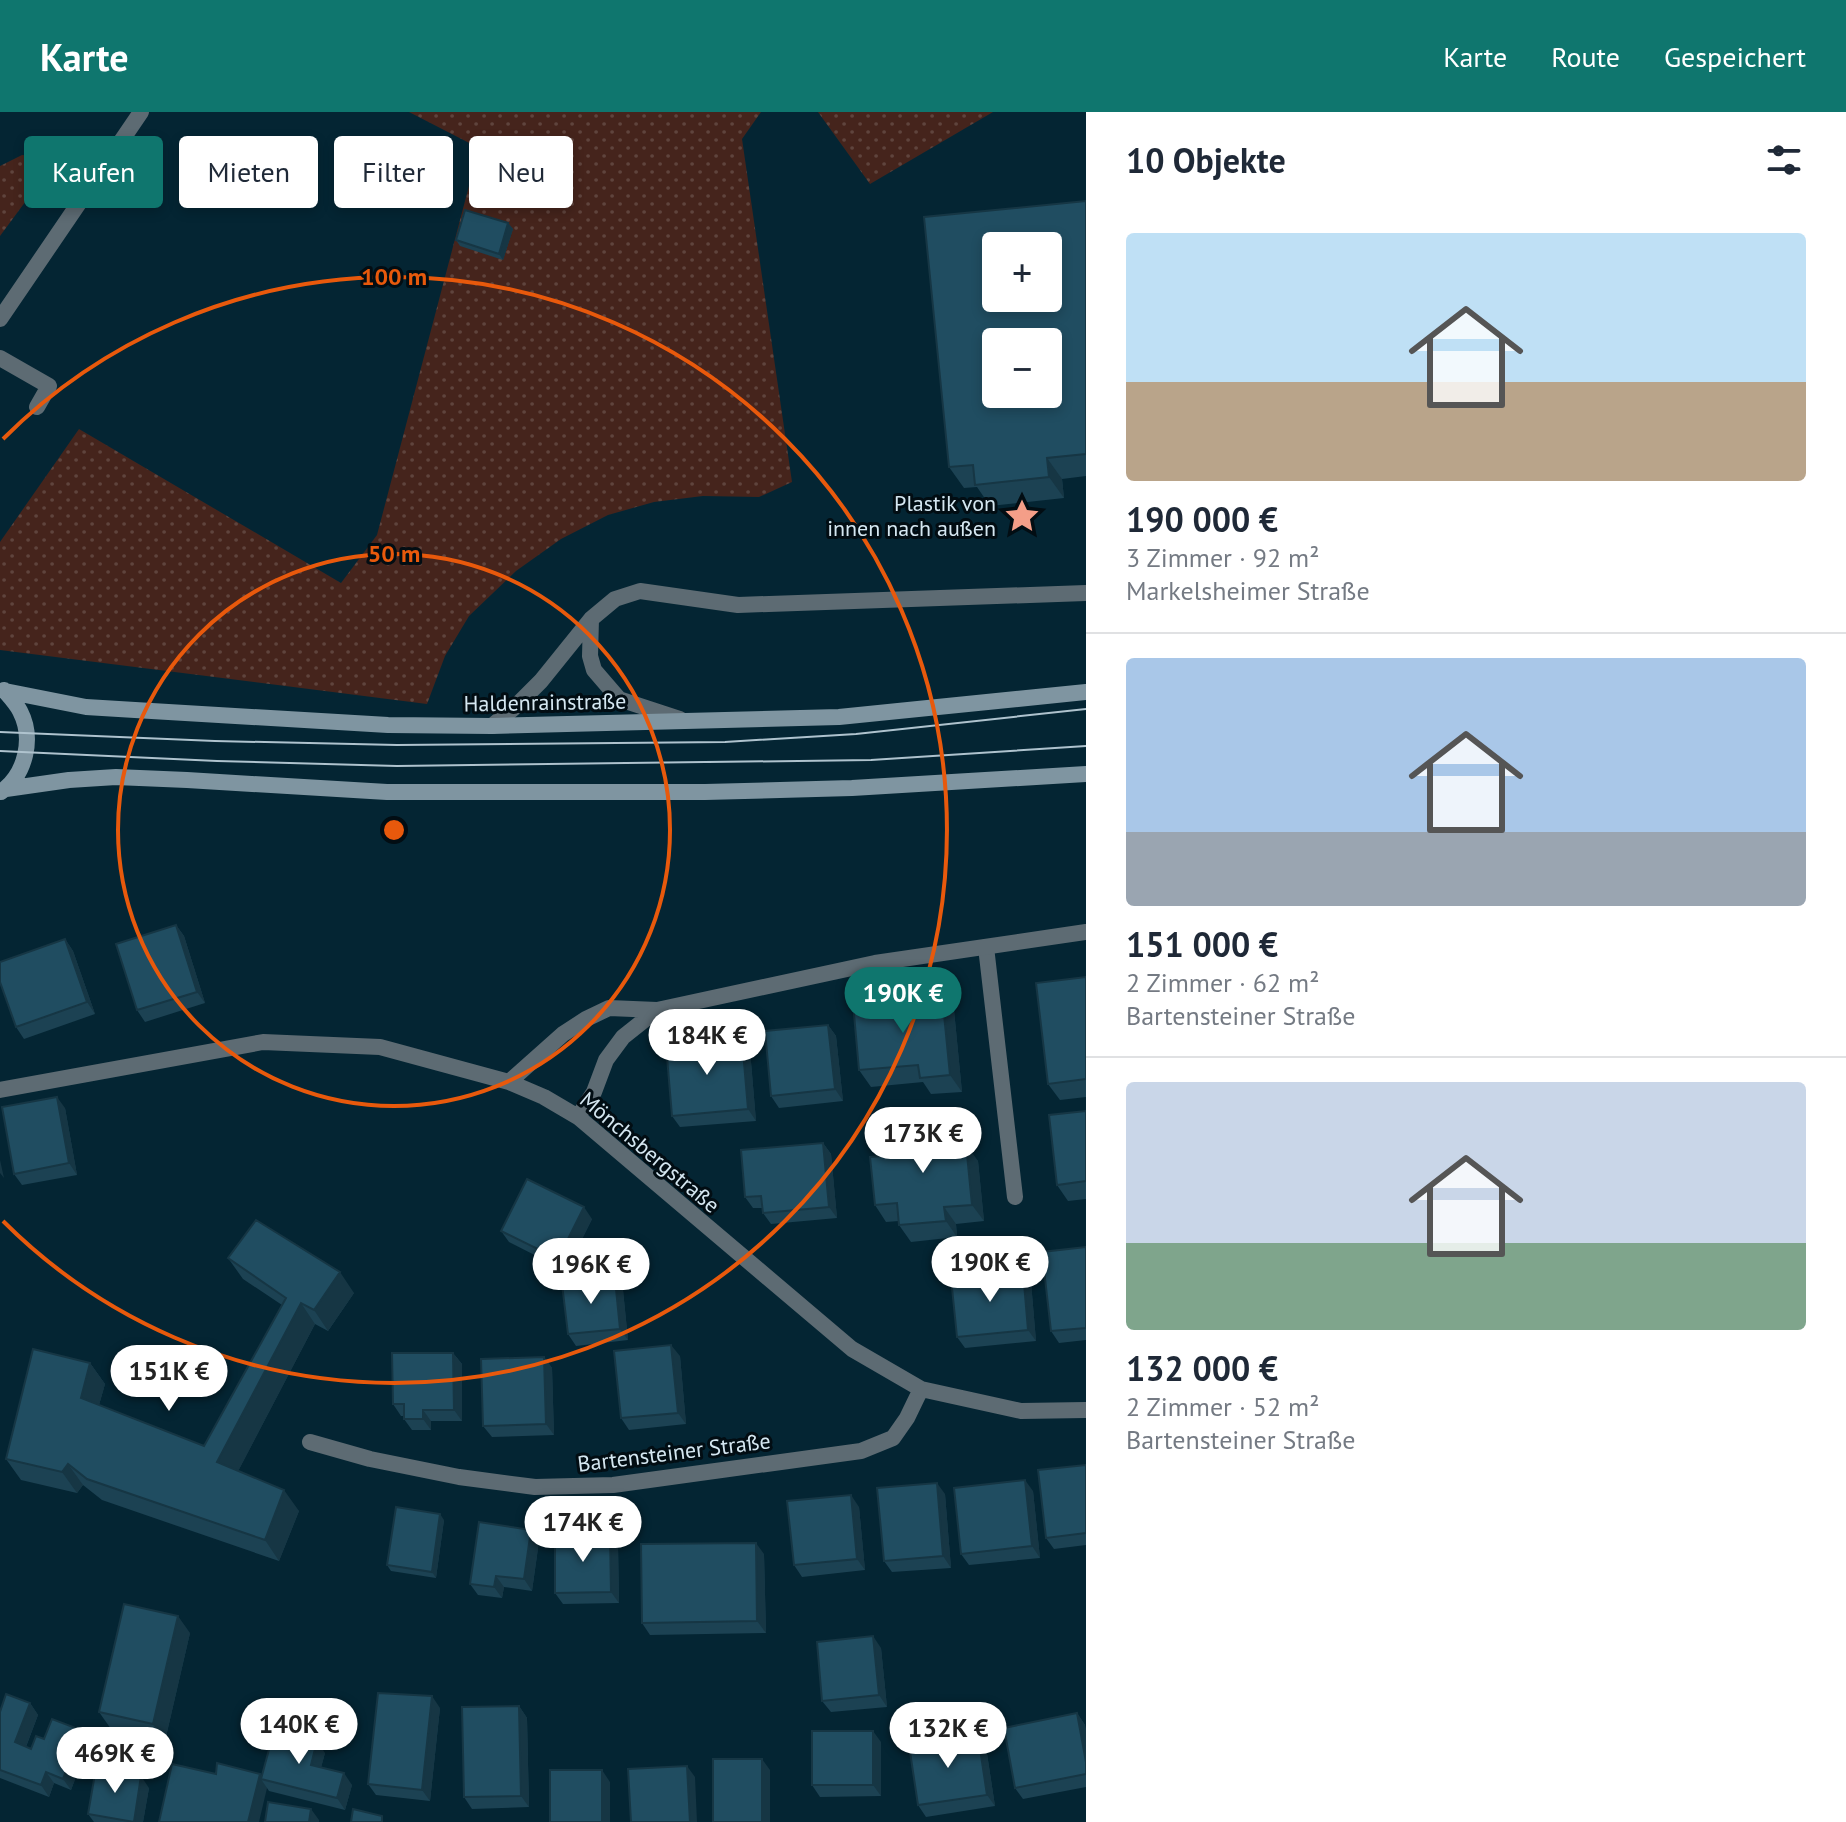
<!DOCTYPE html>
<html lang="de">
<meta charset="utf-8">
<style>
body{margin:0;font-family:"PT Sans",sans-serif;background:#f6f6f7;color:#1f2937;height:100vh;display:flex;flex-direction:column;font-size:30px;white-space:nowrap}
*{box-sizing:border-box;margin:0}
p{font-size:26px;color:#747a83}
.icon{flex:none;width:44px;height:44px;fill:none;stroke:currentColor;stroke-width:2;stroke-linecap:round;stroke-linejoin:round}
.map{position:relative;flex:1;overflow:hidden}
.details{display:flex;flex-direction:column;background:#fff;width:760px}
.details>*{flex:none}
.guide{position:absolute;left:24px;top:24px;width:760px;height:72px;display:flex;gap:16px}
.tools{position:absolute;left:982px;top:120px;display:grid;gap:16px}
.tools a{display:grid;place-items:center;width:80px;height:80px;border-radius:8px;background:#fff;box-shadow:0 4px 12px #0003;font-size:40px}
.price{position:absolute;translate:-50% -68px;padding:0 18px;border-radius:28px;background:#fff;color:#222;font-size:26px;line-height:52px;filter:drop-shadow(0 2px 4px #0008)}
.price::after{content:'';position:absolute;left:50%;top:48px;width:24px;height:18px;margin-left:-12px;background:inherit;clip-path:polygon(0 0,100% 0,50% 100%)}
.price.selected{background:#0f766e;color:#fff}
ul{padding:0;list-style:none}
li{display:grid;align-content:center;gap:16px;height:424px;padding:0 40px}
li+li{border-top:2px solid #e0e1e3}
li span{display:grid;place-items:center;height:248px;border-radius:8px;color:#555}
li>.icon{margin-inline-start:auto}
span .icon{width:144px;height:144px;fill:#fffc;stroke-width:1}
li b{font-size:34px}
h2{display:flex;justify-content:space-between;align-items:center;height:96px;padding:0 40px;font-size:34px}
.pill{padding:0 28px;border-radius:8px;background:#fff;box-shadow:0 4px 12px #0003;font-size:28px;line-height:72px}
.pill.selected{background:#0f766e;color:#fff}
header{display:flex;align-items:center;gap:48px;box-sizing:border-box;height:112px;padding:0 40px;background:#0f766e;color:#fff}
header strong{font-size:38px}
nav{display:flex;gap:44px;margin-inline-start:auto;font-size:28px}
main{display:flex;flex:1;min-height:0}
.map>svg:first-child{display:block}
.park{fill:url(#park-dots)}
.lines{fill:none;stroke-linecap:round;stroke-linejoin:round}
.lane{stroke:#5d6b73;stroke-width:16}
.street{stroke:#5d6b73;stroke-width:16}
.secondary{stroke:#7f95a1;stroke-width:16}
.tram{stroke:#afc3ce;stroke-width:2}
.wall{fill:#1c4253}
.shaded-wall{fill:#163644}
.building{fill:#204d61;stroke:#163644;stroke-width:2;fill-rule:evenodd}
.ring{fill:none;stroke:#e8590c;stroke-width:4}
.labels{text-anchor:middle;stroke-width:6;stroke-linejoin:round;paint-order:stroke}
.poi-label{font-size:22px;fill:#d5e7f1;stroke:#020d13;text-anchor:end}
.street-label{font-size:22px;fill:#d5e7f1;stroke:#020d13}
.centre{fill:#e8590c;stroke:#020d13;stroke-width:4}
.ring-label{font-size:24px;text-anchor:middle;font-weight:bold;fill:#e8590c;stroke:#020d13;stroke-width:6;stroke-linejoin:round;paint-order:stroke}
</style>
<header>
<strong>Karte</strong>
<nav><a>Karte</a><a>Route</a><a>Gespeichert</a></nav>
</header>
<main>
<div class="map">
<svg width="1086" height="1710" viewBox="0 0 1086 1710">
<defs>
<pattern id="park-dots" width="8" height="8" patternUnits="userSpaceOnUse" patternTransform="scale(2)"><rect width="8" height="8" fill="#45241c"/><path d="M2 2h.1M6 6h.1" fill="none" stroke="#5f443d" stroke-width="1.8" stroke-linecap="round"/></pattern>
</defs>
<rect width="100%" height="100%" fill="#042533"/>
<path class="park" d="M409,0H761L742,27L792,370L759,385L703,384L654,390L608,403L561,427L516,459L469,504L445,544L427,592L0,538V430L79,317L341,471L377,423L479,36Z
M818,0H993L870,72Z
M22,43L57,47L0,124V54Z"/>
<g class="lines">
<path class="lane" d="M0,207L141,0
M0,246L49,274L37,295
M591,507L590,544L594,558L619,587L680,607
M492,614L515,595L541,569L591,507L615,487L640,479L738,493L1086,481
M986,835L1015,1085"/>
<path class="street" d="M509,970L563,922L586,907L609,896L657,898L875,851L1086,820
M0,978L263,930L380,935L509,970L544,985L578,1005L852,1237L921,1277L1021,1299L1086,1298
M578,1005L594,980L606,948L623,925L657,898
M310,1330L370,1347L459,1365L535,1375L613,1373L861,1339L893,1326L907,1306L921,1277"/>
<path class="secondary" d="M5,579L86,595L135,598L388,613L492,614L839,605L1086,580
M6,677L69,668L116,665L187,668L387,680H705L852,676L1086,662
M1,680C26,662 34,626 20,599C16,591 9,584 4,578"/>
<path class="tram" d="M0,620L215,629L397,633L725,630L856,622L1086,597
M0,639L217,649L397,654L871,648L1086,634"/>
</g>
<path class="wall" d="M1086,89V364L1062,367L1064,386L990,394L977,375L964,376L949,355Z
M508,111L513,117L503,148L460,134L456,128Z
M176,813L184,824L205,891L145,910L137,898Z
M65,827L73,839L95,902L24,927L16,915Z
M1086,865V985L1060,988L1048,972Z
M942,882L954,898L962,980L931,982L923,970L871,975L859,958Z
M828,913L836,924L843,989L779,996L771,984Z
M750,938L756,1009L680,1015L672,1004Z
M65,996L77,1063L22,1073L14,1062Z
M1086,999V1087L1068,1089L1057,1073Z
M943,1007L955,1024L956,1033L978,1049L984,1109L956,1112L957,1125L911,1130L899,1113V1109L886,1110L875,1093Z
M823,1031L831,1042L837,1106L771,1112L763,1101L762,1096H753L745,1085Z
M592,1107L566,1159L509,1130L501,1119Z
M1086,1135V1228L1059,1231L1051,1219Z
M228,1146L354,1181L328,1219L315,1212L238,1359L299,1399L279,1449L102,1388L83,1373L77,1381L21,1368L6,1347L90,1251L105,1272L99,1293L204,1334L282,1193L243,1167Z
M1031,1170L1036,1229L965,1236L957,1225Z
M623,1178L628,1228L576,1234L568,1222Z
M453,1241L462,1252V1309H431V1318H412L404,1307V1304H401L393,1292Z
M680,1244L686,1312L629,1318L621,1306Z
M544,1245L552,1256L554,1323L492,1325L483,1314Z
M1086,1353V1433L1054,1437L1046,1426Z
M1033,1379L1040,1446L969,1453L961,1442Z
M945,1382L951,1456L892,1460L884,1449Z
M859,1395L865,1458L802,1465L794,1453Z
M444,1408L436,1466L391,1459L387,1453Z
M531,1418L539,1429L532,1479L504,1475L502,1486L478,1483L470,1472Z
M610,1422L618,1433L619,1491L563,1492L555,1481Z
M764,1442L766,1521L650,1523L642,1511Z
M190,1521L165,1629L111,1617L99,1600Z
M881,1536L887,1595L831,1600L822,1589Z
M30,1591L38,1603L26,1635L31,1637L44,1627L81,1618L89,1630L71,1678L54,1671L49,1685L0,1666V1600Z
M519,1594L527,1606L529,1695L472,1697L464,1685Z
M440,1596L430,1689L376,1683L368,1672Z
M1077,1601L1085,1613L1086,1620V1675L1023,1687L1015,1676Z
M881,1630V1684L820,1685L812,1673Z
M986,1635L995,1694L926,1705L918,1693Z
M325,1641L321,1655L352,1673L345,1698L269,1679L267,1676L216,1662H260L262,1665Z
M149,1676L143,1710H94L88,1702Z"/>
<path class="shaded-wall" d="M508,111L513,117L503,148L499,142Z
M1047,346L1062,367L1064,386L1049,365Z
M176,813L184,824L205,891L197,880Z
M65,827L73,839L95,902L87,890Z
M942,882L954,898L962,980L950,963Z
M828,913L836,924L843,989L835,977Z
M742,927L750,938L756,1009L748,997Z
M57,985L65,996L77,1063L69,1051Z
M943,1007L955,1024L957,1051L946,1034Z
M823,1031L831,1042L837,1106L829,1095Z
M966,1032L978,1049L984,1109L972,1093Z
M0,1048L4,1066L0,1061Z
M584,1095L592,1107L566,1159L558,1147Z
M944,1095L956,1112L957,1125L946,1109Z
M1023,1159L1031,1170L1036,1229L1028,1218Z
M340,1160L354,1181L328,1219L314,1198Z
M615,1167L623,1178L628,1228L620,1217Z
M301,1191L315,1212L232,1371L217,1350Z
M671,1233L680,1244L686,1312L678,1301Z
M453,1241L462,1252V1309L454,1298Z
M544,1245L552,1256L554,1323L546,1312Z
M90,1251L105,1272L95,1307L81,1286Z
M423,1298L431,1309V1318L423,1307Z
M68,1352L83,1373L77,1381L62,1360Z
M1025,1368L1033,1379L1040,1446L1032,1434Z
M937,1371L945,1382L951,1456L943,1444Z
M284,1378L299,1399L279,1449L265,1428Z
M851,1383L859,1395L865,1458L857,1447Z
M440,1402L444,1408L436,1466L432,1460Z
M531,1418L539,1429L532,1479L524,1467Z
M610,1422L618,1433L619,1491L611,1480Z
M756,1431L764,1442L766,1521L757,1509Z
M496,1464L504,1475L502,1486L494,1475Z
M178,1504L190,1521L165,1629L153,1612Z
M873,1524L881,1536L887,1595L879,1583Z
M432,1584L440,1596L430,1689L422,1678Z
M30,1591L38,1603L23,1642L15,1630Z
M519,1594L527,1606L529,1695L521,1684Z
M1077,1601L1085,1613L1086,1620V1650Z
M81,1618L89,1630L71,1678L63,1667Z
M873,1619L881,1630V1684L873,1673Z
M978,1623L986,1635L995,1694L987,1683Z
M317,1629L325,1641L319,1664L311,1653Z
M762,1647L770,1658V1710H762Z
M687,1654L695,1665L697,1710H690Z
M602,1658L610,1670V1710H602Z
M46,1660L54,1671L49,1685L41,1673Z
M344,1661L352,1673L345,1698L337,1686Z
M260,1662L264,1668L261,1667L267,1676L259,1710H248Z
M141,1664L149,1676L143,1710H134Z
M311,1697L319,1708V1710H309Z"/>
<path class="building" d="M1086,89V342L1047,346L1049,365L975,373L973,353L949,355L924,105ZM996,134H1048V186H996ZM996,230H1048V282H996Z
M465,98L508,111L499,142L456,128Z
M176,813L197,880L137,898L116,832Z
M65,827L87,890L16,915L0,870V850Z
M1086,865V967L1048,972L1036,871Z
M942,882L950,963L920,966L918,953L859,958L853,891Z
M828,913L835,977L771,984L765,919Z
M742,927L748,997L672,1004L666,933Z
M57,985L69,1051L14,1062L2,995Z
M1086,999V1069L1057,1073L1049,1003Z
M943,1007L946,1034L966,1032L972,1093L944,1095L946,1109L899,1113L897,1091L875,1093L870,1045L905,1042L902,1012Z
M823,1031L829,1095L763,1101L761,1084L745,1085L741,1038Z
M527,1067L584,1095L558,1147L501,1119Z
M256,1108L340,1160L314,1198L301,1191L217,1350L284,1378L265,1428L87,1367L68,1352L62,1360L6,1347L33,1237L90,1251L81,1286L204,1334L286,1186L228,1146Z
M1086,1135V1216L1051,1219L1042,1140Z
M1023,1159L1028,1218L957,1225L951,1166Z
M615,1167L620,1217L568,1222L562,1172Z
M671,1233L678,1301L621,1306L614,1239Z
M392,1241H453L454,1298H423V1307H404V1292H393Z
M544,1245L546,1312L483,1314L481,1247Z
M1086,1353V1421L1046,1426L1038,1358Z
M1025,1368L1032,1434L961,1442L954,1376Z
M937,1371L943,1444L884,1449L877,1376Z
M851,1383L857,1447L794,1453L787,1389Z
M396,1395L440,1402L432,1460L387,1453Z
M479,1410L531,1418L524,1467L496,1464L494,1475L470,1472Z
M610,1422L611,1480L555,1481V1423Z
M756,1431L757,1509L642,1511L641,1432Z
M124,1492L178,1504L153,1612L99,1600Z
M873,1524L879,1583L822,1589L817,1530Z
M378,1581L432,1584L422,1678L368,1672Z
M6,1582L30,1591L15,1630L31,1637L36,1624L44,1627L52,1607L81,1618L63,1667L46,1660L41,1673L0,1658V1600Z
M519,1594L521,1684L464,1685L462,1595Z
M1077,1601L1086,1650V1662L1015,1676L1004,1616Z
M274,1619L317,1629L311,1653L344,1661L337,1686L261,1667Z
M812,1619H873V1673H812Z
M978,1623L987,1683L918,1693L909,1633Z
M713,1647H762V1710H713Z
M217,1651L260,1662L248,1710H159L172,1652L216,1662Z
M687,1654L690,1710H631L628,1657Z
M96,1656L141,1664L134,1710L88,1702Z
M550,1658H602V1710H550Z
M268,1690L311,1697L309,1710H265Z
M353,1697L382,1704V1710H351Z"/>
<g class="ring">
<circle cx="394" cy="718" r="276"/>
<path d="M3 327A553 553 0 1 1 3 1109"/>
</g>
<defs>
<g id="sight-bare" transform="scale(2.76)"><path d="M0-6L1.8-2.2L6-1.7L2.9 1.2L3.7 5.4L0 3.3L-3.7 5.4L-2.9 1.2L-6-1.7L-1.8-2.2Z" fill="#f49e88" stroke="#020d13" stroke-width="2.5" paint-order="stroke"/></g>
</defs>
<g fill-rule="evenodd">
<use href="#sight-bare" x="1022" y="404"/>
</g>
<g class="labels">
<g class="poi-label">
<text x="996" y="399">Plastik von<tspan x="996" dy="25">innen nach außen</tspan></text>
</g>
<g class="street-label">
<text transform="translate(545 590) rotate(-1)" y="8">Haldenrainstraße</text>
<text transform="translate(650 1040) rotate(40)" y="8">Mönchsbergstraße</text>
<text transform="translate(674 1340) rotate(-7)" y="8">Bartensteiner Straße</text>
</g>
</g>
<circle cx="394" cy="718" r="12" class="centre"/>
<g class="ring-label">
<text x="394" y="173">100 m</text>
<text x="394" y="450">50 m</text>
</g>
</svg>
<div class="tools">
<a>+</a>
<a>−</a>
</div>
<b class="price selected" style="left:903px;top:923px">190K €</b>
<b class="price" style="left:707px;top:965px">184K €</b>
<b class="price" style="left:923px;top:1063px">173K €</b>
<b class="price" style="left:990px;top:1192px">190K €</b>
<b class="price" style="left:591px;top:1194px">196K €</b>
<b class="price" style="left:169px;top:1301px">151K €</b>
<b class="price" style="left:583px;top:1452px">174K €</b>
<b class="price" style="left:299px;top:1654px">140K €</b>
<b class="price" style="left:948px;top:1658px">132K €</b>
<b class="price" style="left:115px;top:1683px">469K €</b>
<div class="guide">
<a class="pill selected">Kaufen</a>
<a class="pill">Mieten</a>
<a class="pill">Filter</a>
<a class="pill">Neu</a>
</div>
</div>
<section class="details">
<h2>10 Objekte<svg class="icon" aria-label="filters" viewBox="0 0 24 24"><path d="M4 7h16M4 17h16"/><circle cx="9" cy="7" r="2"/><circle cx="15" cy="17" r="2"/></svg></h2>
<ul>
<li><span style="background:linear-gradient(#bfe0f5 60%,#b9a48a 0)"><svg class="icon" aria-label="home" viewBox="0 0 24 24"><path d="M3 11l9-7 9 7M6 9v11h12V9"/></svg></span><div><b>190 000 €</b><p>3 Zimmer · 92 m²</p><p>Markelsheimer Straße</p></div></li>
<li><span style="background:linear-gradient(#a9c7e8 70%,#9aa5b1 0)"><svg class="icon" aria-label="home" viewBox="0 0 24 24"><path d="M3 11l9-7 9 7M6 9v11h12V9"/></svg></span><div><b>151 000 €</b><p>2 Zimmer · 62 m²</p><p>Bartensteiner Straße</p></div></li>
<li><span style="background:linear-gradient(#c9d6e8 65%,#7fa58c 0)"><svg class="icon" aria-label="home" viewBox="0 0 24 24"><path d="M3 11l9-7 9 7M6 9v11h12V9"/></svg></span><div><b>132 000 €</b><p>2 Zimmer · 52 m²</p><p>Bartensteiner Straße</p></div></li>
</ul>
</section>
</main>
